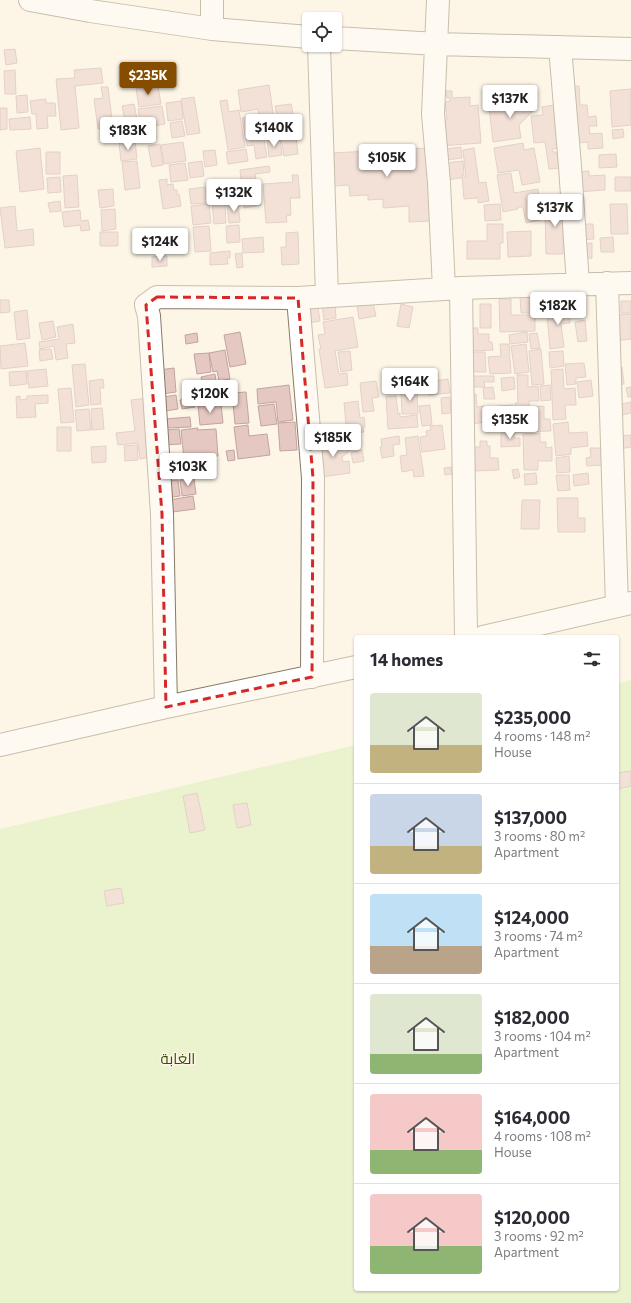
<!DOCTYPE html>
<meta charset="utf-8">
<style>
body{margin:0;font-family:Commissioner,Cairo,sans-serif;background:#f2f2f3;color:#2b2b33;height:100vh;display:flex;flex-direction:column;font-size:15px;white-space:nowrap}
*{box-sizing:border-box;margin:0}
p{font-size:13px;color:#7c7c81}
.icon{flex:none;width:22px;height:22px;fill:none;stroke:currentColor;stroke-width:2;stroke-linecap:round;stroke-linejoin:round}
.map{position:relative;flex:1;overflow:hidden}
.drawer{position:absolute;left:354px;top:635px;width:265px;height:656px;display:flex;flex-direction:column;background:#fff;border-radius:4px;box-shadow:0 1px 3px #0004}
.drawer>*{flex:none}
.controls{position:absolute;left:302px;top:12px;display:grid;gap:8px}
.controls a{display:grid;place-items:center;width:40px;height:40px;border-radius:4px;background:#fff;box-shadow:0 1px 3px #0004;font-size:20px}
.price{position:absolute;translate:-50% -34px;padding:0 9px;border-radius:4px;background:#fff;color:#222;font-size:13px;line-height:26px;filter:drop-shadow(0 1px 2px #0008)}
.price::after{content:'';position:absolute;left:50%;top:24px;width:12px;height:9px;margin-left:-6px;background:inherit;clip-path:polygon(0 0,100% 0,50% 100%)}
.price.current{background:#864d00;color:#fff}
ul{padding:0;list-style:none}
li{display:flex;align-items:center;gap:12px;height:100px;padding:0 16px}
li+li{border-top:1px solid #e1e1e2}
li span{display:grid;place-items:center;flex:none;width:112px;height:80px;border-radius:4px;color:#555}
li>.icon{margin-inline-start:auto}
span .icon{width:48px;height:48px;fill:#fffc;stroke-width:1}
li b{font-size:17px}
h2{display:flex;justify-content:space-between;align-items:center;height:48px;padding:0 16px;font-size:17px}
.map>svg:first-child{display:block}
.green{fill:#d2f0b0}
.building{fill:#e6c8c3;stroke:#c1a4a0}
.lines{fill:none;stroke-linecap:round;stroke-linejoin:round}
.minor-casing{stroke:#867a65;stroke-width:24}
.minor{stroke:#fff;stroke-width:22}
.marked{fill:none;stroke:#d62828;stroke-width:3;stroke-dasharray:8 5;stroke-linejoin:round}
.labels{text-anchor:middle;stroke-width:3;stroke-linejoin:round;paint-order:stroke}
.park-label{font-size:15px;fill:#354e05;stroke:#fdf6e7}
</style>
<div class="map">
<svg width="631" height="1303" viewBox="0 0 631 1303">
<rect width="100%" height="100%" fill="#fdf6e7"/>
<path class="green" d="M631,680V1303H0V829L356,745V1289H617V684Z"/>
<path class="building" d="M15,49L17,63L6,65L4,50Z
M101,68L103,83L75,86L79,128L61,130L56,79L75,78L74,70Z
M15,70L16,94H5L4,71Z
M269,85L275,126L263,128V126L261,127L258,109L241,112L238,90Z
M158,86L161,104L139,107L136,89Z
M567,86H579L580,105H587L588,117L596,116L597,126H589L590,134L602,133L603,148L588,149V142L571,144Z
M101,87H108L113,127L98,129L94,99L103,98Z
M631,89V125L612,127L610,91Z
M446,91H452V98L470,97V106L478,105L481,143L438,146L436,120H447L445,102L450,101V98H447Z
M27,95L28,112L17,113L16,96Z
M194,97L200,133L187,135L181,99Z
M519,97L538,106L519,125L521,138L493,142L489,107L510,104Z
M46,99V103H55L56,116H47L48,128L37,129L36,114H32L30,101Z
M227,100L229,112L239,110L245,147L228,150L220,101Z
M181,101L183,119L168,121L166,103Z
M134,104L138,124L126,126L122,106Z
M291,104L294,119L278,121L275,106Z
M555,105L561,148L552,149L553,152H556V154H558L560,168L549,169L545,142L534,143L531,116L543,115L542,107Z
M162,106L165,124L141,128L138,109Z
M0,108H7V129L0,130Z
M30,117L31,129L10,130L9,119Z
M249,117L252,129L262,127L267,157L256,159L254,145L247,146L242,118Z
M182,121L185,136L172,138L170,123Z
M623,129L624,137L613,139L612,130Z
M296,137L298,154L284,156L281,138Z
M280,138L282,155L269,157L267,140Z
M135,140L137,159L121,161L119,143Z
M183,142L186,161L164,164L161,145Z
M523,143L524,150L534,148L540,182L522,185L519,170L498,173L494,148Z
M160,144L163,165L152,167L148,146Z
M461,147L462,158L447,160L446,149Z
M40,148L44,189L20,192L16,151Z
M427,148L430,221L409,222V206L383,208V199L368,200V195L350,196L349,185L334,186L332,153Z
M474,148L479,183L486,182L489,201L478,203V198L464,199L462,177H466L463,150Z
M246,149L248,161L228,164L226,152Z
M215,150L217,165L205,167L203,151Z
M46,152H60V174H46Z
M616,154L617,167L599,168V155Z
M137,161L140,188L125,190L122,162Z
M202,161L204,176L190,178L188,163Z
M463,161L464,175L461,176V178L446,180L445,163Z
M185,163L188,180L171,182L169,165Z
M269,166L270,172L255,174L257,188L242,190L240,170Z
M589,171V176L605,175V190L577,192L575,172Z
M511,173L514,193L538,189L539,199L531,200V204L540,202L542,216H540V220L526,223L523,207H518V209L503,212L497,175Z
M77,175L79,207L65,208L63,176Z
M292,175H298L300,198H290L291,215L286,216L287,222L266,223L263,184L293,182Z
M60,177L61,192L48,193L47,178Z
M615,177H631V191H615Z
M167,179V185L173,184L174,190H177V195L179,194L181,206L163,209L159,180Z
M205,187L207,203L191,204L189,189Z
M240,188V201L210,202L209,190Z
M113,189L114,206L100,208L98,190Z
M258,189L261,205L244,208L241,192Z
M558,198L563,199V254H546L545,206L558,205Z
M60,201L61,211L50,212L48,203Z
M225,202L226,223L214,224L212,203Z
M238,203L240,222L229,223L227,204Z
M209,204L211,223L193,225L191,206Z
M500,204L501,220L485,221L484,205Z
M610,204H627L628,234H611Z
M15,206L17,231L33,229L34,245L5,248L0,208Z
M115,209L116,229L102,231L101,210Z
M80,210L81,221L88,220L90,230L81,231L80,225L64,227L62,212Z
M487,224H503V243H500V259H467V241H487Z
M579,224H593L594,239L580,240Z
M239,225L240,242L227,243L226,226Z
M209,226L211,251L195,252L193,227Z
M531,231V256L508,257L507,232Z
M100,232H118V246H100Z
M298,232L299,264L282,265L281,247H286V233Z
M263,237L264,252L243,253L242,239Z
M613,237L614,252H601L600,238Z
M592,243V258L580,259V244Z
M230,251V258H227L228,264L210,265V253Z
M242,253L243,267L237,268L235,254Z
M167,256V266L152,267V257Z
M532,295L533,313H521L520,296Z
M499,299H511V315H535V331L500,332Z
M0,300H9L10,312L0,313Z
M543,300H557V310H543Z
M317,301L320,321L308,323L305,302Z
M621,301H631V313H621Z
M373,303L376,316L359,319L357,305Z
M335,304L336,318L324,320L322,306Z
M401,304L413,307L409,328L397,326Z
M480,304H491V328H480Z
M570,305L571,314L570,315V323L561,324L564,347L550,349L547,315L559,314L558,306Z
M27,310L30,338L17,340L14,312Z
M631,314V339L615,341L618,315Z
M353,317L358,347L335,351L339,374L347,373L348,385L325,388L319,349H321L318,335L325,334L323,322Z
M585,320L587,341L578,342L575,322Z
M53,321L56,337L42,340L39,323Z
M73,324L75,343L66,344L68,358L56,360L54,346L40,349L39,342L59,339L57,327Z
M464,328H478V334H489V342H492L493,350L469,351Z
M240,332L246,364L230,367L224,335Z
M527,332L528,342L510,344L509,335Z
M197,333L198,342L186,344L185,335Z
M537,333L540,348L531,349L529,334Z
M25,343L28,366L1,369L0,346Z
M500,344H509L511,373L490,374L488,357L501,356Z
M526,344L529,372L515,374L511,346Z
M51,349L53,359L40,361L39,350Z
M541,349L544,384L532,385L529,351Z
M225,350L230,379L219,381L217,371L213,372L209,353Z
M350,351L352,370L341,372L338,352Z
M563,351L564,366L550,368L549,352Z
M468,352H485L486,372H468Z
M209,353L211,372L197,374L194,354Z
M584,363L586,377L576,378V384L567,385L565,364Z
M85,364L89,405L76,407L72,365Z
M622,367L624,384L613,385L612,368Z
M174,368L176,392L162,394L159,370Z
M46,369L48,386L29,388L27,371Z
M563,369L564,389L575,388L576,405H565L566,419L553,420L551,370Z
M26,371L27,384L10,386L9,372Z
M215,374L218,394L205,396L201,377Z
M416,374L417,388L402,389L401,376Z
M517,375H528V387L538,386L539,401H529V407L544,406V419H550L551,431L516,432L515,403H518Z
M471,376H494V382H484L485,387H471Z
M514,377L515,389L502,391L501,378Z
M103,379L104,388H100L101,404L91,405L89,381Z
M448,379L450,393L429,395L427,382Z
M591,380L593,396L579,398L577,382Z
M376,381L379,397L372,398L374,411L363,412L360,383Z
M289,385L293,420L278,422L276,402L258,404L257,389Z
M550,385L551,400L541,401L540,386Z
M493,387L495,399H484L483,388Z
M631,387V397H628L626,388Z
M71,388L74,422L61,423L58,389Z
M417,389L418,414H402L401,390Z
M246,392L249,423L235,424L232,393Z
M476,394L477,407L485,406L486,422L471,424L469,395Z
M48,395V403L35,404L36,417L17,418L16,397L20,396V400L27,399V396Z
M176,395L178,409L165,411L163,397Z
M396,396L398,414L400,413V417L417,415L418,427L388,429L386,397Z
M450,397L451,413L442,414L441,398Z
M148,398L150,457L140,459L138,443L118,445L116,433L135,431L131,400Z
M193,398L195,407L182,409L180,400Z
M358,401L360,418L364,417L365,427L363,428L364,432L347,434L344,403Z
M631,402V413L616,416L622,404Z
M221,404L223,423L200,425L198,406Z
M274,404L277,424L261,426L258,406Z
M430,405L432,425L422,426L419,406Z
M513,405V416L498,417V406Z
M102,408L104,429L92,430L91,409Z
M89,409L91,430L77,431L75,410Z
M190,417L191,427L166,428L165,419Z
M295,422L297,450L280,451L278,423Z
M568,422L569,433L587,432L588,446L571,448V454L556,456L553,424Z
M248,425L249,436L267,434L270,455L238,459L234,427Z
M442,425L445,449L422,452L420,437L427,436L426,431L431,430L430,426Z
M57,427H71V451H57Z
M198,428L197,430L216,429L218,456L184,459L181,430Z
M179,429L181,444L164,445L163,430Z
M501,433H514V438H520V446L501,447Z
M540,433V442H546V448L552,447V461H538V470H524L523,434Z
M631,435V447L619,449L617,436Z
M326,436L327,450L334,449L333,445L352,442L353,448L342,457L343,462L349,461L350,473L321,477L315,437Z
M399,436L400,444L393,445L394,456L382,458L380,447H382L381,439Z
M418,436L424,476L414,477L413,470L402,472L400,456L407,455L405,438Z
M480,441H487V446H490V458H498L499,470L475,471L474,447H480Z
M137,445L138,460L125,461L124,446Z
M106,446V462L92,463L91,447Z
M590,448H600L602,465L587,466L586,458L591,457Z
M234,450L235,460L228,461L226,451Z
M362,450L364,461L353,463L351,452Z
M569,456L570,472L557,473L556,458Z
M451,467L452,474L445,475L444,468Z
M518,469L520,477L514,479L512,470Z
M536,473L537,484L525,485L524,474Z
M588,473L589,484L574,486L573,475Z
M556,475H569L570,490L558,491Z
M194,479L196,494L182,496L180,480Z
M178,480L180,496L165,498L163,481Z
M193,496L195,509L165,513L163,501Z
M557,498H578V518H585V532H558Z
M522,500H540L539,529H521Z
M631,771V786L617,789V773Z
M197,793L205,830L190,833L183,796Z
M247,803L251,825L237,828L233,805Z
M121,888L124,903L107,906L104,891Z"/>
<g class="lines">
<g class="minor-casing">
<path id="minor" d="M30,0L90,11L212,29L309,37
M212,0V29
M438,0L433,114L439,183L444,289
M335,38L437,44L631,49
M319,45L327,296
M560,47L570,166L578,284
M607,283L617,606
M461,288L466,637
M298,298L313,478L312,677
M483,637L631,603
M166,707L162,514L149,316L146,305L157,297L298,298L461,288L631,283
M0,745L166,707L356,667"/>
</g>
<use href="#minor" class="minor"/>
</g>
<path d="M0 0H631V1303H0ZM157,297L298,298L313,478L312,677L166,707L162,514L146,305Z" fill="#fdf6e7" fill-opacity=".55" fill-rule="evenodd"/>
<path class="marked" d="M157,297L298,298L313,478L312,677L166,707L162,514L146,305Z"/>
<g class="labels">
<g class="park-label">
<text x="178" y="1064">الغابة</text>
</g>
</g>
</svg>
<div class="controls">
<a><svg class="icon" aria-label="locate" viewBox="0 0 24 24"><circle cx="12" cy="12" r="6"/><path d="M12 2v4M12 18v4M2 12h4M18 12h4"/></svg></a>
</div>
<b class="price current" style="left:148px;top:96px">$235K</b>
<b class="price" style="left:510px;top:119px">$137K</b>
<b class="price" style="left:274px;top:148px">$140K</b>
<b class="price" style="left:128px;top:151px">$183K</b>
<b class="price" style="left:387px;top:178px">$105K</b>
<b class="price" style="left:234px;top:213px">$132K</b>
<b class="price" style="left:555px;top:228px">$137K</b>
<b class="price" style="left:160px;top:262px">$124K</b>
<b class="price" style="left:558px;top:326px">$182K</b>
<b class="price" style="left:410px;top:402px">$164K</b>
<b class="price" style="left:210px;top:414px">$120K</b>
<b class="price" style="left:510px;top:440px">$135K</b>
<b class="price" style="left:333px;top:458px">$185K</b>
<b class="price" style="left:188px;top:487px">$103K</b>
<section class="drawer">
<h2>14 homes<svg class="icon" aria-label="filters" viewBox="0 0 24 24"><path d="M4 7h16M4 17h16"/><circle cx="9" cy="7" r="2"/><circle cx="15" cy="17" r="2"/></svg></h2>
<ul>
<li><span style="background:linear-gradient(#dfe7d0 65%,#c2b280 0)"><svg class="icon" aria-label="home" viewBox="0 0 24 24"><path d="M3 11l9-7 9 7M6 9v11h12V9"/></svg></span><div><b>$235,000</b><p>4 rooms · 148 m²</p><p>House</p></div></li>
<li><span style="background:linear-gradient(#c9d6e8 65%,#c2b280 0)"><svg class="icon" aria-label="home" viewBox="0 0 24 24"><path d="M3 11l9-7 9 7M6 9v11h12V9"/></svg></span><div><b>$137,000</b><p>3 rooms · 80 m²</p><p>Apartment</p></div></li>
<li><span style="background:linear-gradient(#bfe0f5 65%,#b9a48a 0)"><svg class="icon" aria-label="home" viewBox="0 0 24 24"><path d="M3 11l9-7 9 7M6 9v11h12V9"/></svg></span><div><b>$124,000</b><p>3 rooms · 74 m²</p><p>Apartment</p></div></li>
<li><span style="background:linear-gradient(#dfe7d0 75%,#8fb573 0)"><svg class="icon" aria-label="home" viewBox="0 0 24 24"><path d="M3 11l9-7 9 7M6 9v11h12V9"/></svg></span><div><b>$182,000</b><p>3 rooms · 104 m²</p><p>Apartment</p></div></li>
<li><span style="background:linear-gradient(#f6c9c9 70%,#8fb573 0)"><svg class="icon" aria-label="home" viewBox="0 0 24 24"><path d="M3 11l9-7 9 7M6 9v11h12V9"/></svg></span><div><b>$164,000</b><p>4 rooms · 108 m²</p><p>House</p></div></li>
<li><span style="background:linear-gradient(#f6c9c9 65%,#8fb573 0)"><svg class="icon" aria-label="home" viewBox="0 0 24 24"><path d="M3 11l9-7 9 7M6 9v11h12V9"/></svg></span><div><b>$120,000</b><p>3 rooms · 92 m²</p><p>Apartment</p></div></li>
</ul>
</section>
</div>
